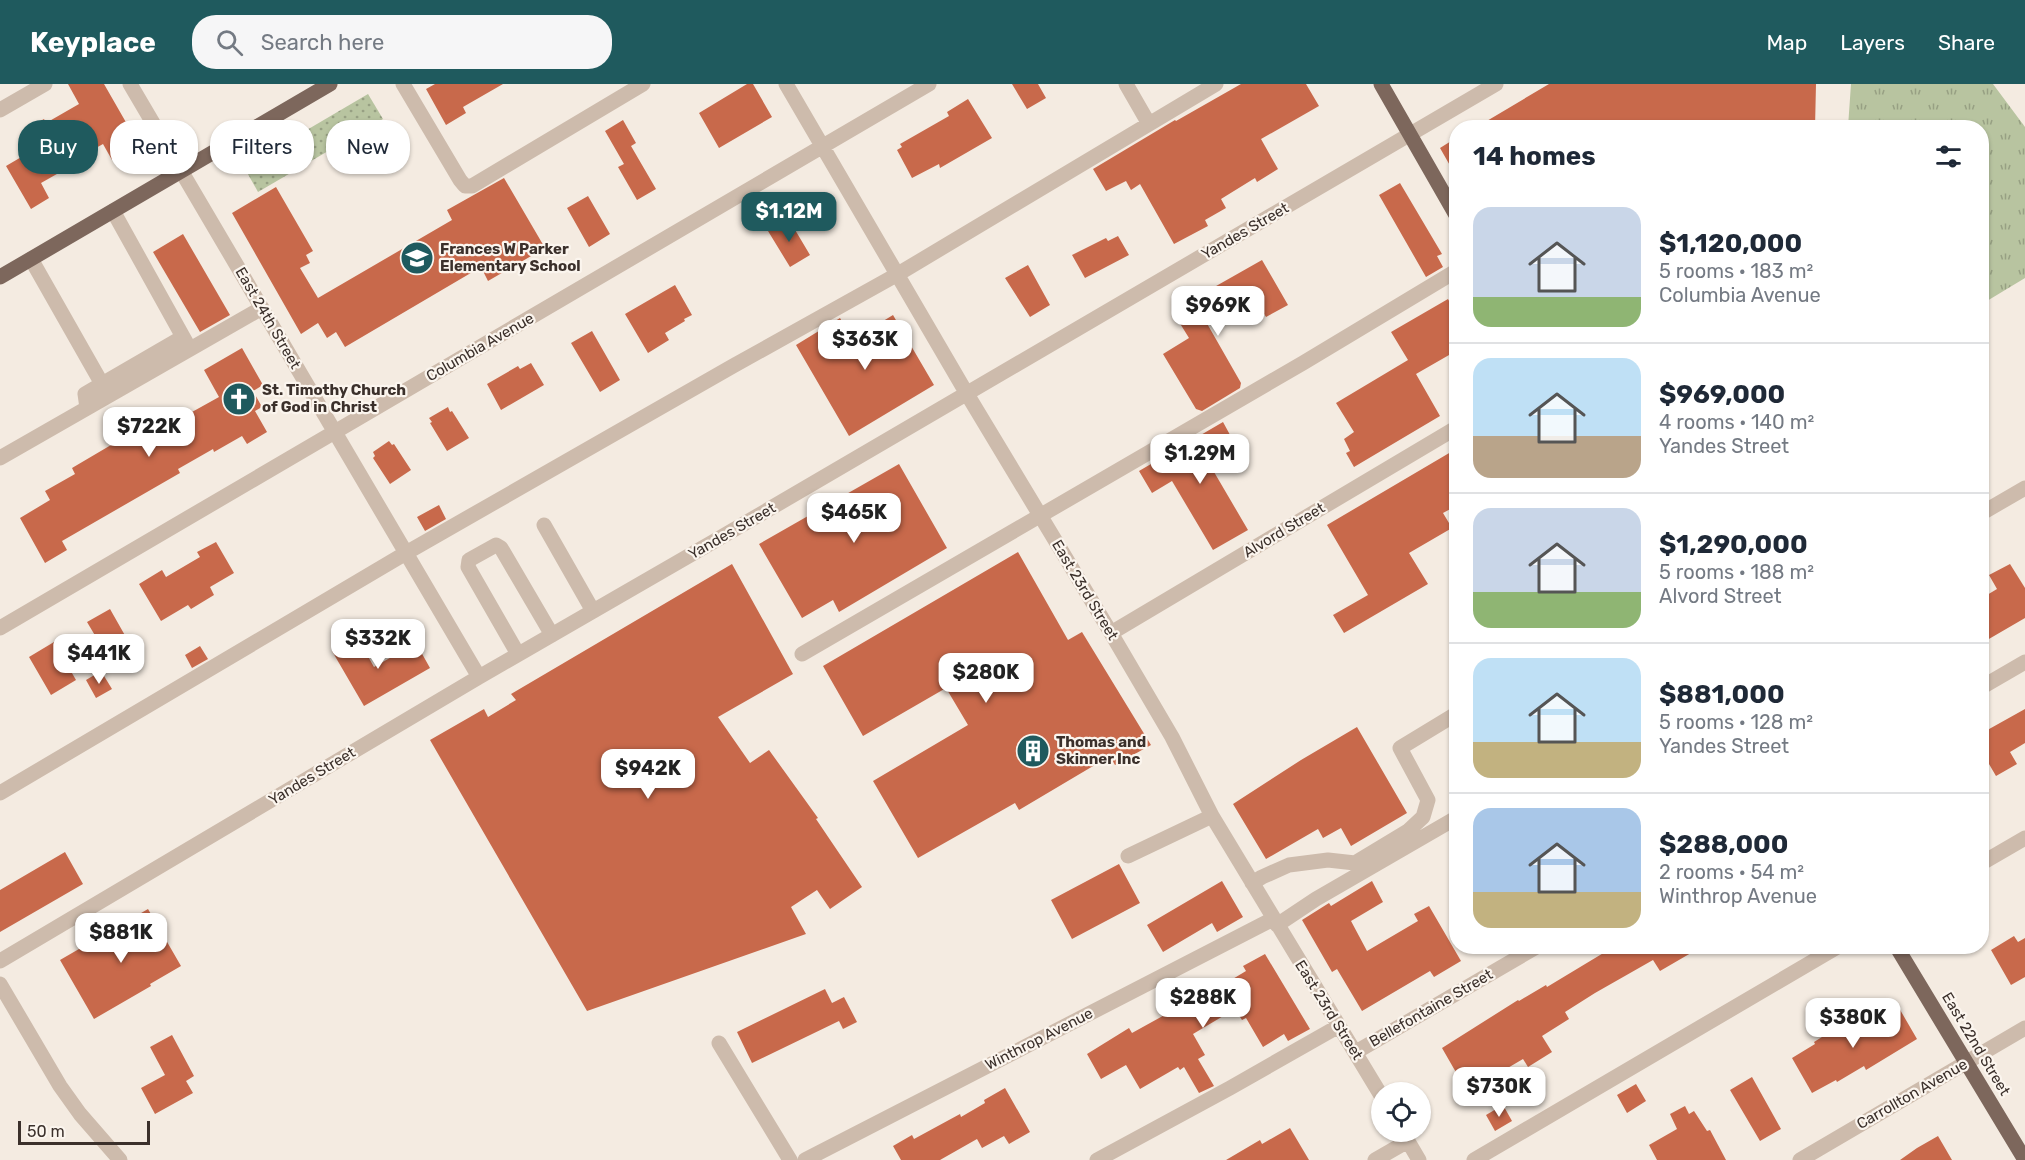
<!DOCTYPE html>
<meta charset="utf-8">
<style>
body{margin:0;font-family:Rubik,sans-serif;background:#f6f6f7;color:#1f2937;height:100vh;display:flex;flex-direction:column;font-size:22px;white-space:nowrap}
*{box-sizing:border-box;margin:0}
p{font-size:20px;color:#747a83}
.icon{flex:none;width:33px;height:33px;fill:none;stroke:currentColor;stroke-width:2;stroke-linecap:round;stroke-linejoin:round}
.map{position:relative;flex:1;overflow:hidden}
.panel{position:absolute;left:1449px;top:36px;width:540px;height:834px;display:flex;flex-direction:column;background:#fff;border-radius:24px;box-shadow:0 2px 4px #0004}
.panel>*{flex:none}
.banner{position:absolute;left:18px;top:36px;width:570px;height:54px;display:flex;gap:12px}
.buttons{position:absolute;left:1371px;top:998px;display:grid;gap:12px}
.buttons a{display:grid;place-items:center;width:60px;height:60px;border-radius:50%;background:#fff;box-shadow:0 2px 4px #0004;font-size:30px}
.scale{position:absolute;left:18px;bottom:15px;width:132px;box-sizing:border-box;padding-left:6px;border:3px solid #3b302b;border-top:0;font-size:16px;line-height:21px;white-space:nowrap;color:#3b302b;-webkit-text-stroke:4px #fbf5ee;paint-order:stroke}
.price{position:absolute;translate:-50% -51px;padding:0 14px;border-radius:12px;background:#fff;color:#222;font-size:20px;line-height:39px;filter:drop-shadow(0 2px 3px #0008)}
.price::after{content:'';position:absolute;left:50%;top:36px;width:18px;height:14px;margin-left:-9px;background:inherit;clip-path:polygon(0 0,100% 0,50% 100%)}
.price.active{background:#1f5a5e;color:#fff}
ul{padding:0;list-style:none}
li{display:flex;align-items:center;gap:18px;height:150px;padding:0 24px}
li+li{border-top:2px solid #e0e1e3}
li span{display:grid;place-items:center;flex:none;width:168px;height:120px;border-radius:18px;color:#555}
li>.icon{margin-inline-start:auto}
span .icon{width:72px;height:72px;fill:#fffc;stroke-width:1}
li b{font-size:26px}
h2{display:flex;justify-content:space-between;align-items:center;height:72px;padding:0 24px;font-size:26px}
.tag{padding:0 21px;border-radius:24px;background:#fff;box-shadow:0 2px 4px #0004;font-size:21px;line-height:54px}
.tag.active{background:#1f5a5e;color:#fff}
header{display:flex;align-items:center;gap:36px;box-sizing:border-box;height:84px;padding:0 30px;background:#1f5a5e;color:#fff}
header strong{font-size:28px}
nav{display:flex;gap:33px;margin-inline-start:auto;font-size:21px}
.search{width:420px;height:54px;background:#f6f6f7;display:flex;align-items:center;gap:15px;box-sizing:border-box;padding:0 21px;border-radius:24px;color:#747a83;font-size:22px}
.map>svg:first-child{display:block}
.grass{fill:url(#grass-tufts)}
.park{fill:url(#park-dots)}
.building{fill:#c8694b}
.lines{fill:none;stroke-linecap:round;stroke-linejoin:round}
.minor{stroke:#cdbbac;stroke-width:15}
.major{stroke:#7d675c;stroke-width:15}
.labels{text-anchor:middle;stroke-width:4.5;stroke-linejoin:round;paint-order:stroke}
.street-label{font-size:15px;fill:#3b302b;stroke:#fbf5ee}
.poi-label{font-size:15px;font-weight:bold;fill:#3b302b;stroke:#fbf5ee;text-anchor:start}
</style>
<header>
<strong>Keyplace</strong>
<div class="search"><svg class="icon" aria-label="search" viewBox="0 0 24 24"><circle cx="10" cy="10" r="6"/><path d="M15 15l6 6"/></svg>Search here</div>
<nav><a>Map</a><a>Layers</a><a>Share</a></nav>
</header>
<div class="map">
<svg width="2025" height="1076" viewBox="0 0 2025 1076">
<defs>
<pattern id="grass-tufts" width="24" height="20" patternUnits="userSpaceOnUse" patternTransform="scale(1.5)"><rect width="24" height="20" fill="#b8c4a0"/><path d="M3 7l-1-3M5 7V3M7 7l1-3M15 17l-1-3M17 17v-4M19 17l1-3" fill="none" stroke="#97a083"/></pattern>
<pattern id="park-dots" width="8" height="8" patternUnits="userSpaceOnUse" patternTransform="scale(1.5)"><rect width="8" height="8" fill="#b8c4a0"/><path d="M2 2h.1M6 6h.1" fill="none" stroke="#97a083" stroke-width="1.8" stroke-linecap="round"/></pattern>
</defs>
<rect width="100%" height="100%" fill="#f4ebe1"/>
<path class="grass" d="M1851,0H1993L2025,43V194L1982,220V44L1848,43Z"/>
<path class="park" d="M368,10L383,35L258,108L244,83Z"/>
<path class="building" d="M68,0H104L139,61L112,76L103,60L69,79L71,82L41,99L49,114L31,125L6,82L35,65L24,46L44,35L46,39L79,20Z
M435,0H503L463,23L466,29L446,41L426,5Z
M747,0H753L772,33L719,64L699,29Z
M1012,0H1038L1046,14L1027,25Z
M1241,0H1306L1319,22L1261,55L1278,85L1257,98L1255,94L1221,115L1226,124L1205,136L1208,142L1174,160L1140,100L1131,106L1126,97L1106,107L1093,85L1175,36L1176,37Z
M1549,0H1816L1815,44H1475Z
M968,15L992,54L940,84L939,80L912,94L897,66L902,63L900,60L949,32L947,28Z
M623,36L636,59L631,62L656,105L637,116L618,83L624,80L605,47Z
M1456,54V92L1440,64Z
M504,94L545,164L488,197L481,183L345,263L336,248L327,254L318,239L301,250L232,129L276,103L313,167L306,171L310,179L300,184L318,214L452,136L447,126Z
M1400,99L1442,170L1437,172L1443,183L1426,193L1379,111Z
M588,112L610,150L589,163L567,124Z
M788,134L810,171L790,183L768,147Z
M183,150L230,231L200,248L153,168Z
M1118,152L1129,171L1085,194L1072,171L1106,154L1108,157Z
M1262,176L1288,221L1266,233L1251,207L1205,236L1241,299L1240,304L1202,327L1196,325L1163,270L1189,254L1176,233L1206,216L1202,210Z
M1028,181L1050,221L1030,233L1005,194Z
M675,201L692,231L684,235L685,237L665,249L669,256L648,269L625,230Z
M1448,215L1456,230V267L1416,290L1440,332L1354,383L1346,369L1350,367L1344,355L1354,348L1336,319L1408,276L1391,248Z
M893,231L934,301L849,352L796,261L840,234L852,256Z
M592,247L620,296L600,308L571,259Z
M242,264L263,301L253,307L262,323L255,327L267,348L247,360L242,352L214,368L213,365L178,385L180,389L62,457L67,466L45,479L20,434L50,416L45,407L75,390L72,384L128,351L126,347L149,334L156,346L182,331L183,333L219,313L204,286Z
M531,279L544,301L501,326L487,300L518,282L520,285Z
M448,323L450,328L452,327L469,354L447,367L430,339L432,338L429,334Z
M1223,338L1235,360L1207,376L1248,446L1213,466L1172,397L1152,409L1139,387Z
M389,357L392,361L394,360L411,386L390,400L373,374L375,372L373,368Z
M1456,365V422L1443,429L1452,444L1409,469L1428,500L1344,549L1333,531L1368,511L1327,441Z
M899,380L947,464L839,528L833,516L802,534L759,460Z
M439,421L446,435L425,447L417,433Z
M216,458L234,489L210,503L214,511L191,525L188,521L161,537L139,500L162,486L166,493L200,473L197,468Z
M1018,468L1068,556L1082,548L1151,661L1115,681L1110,672L1019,726L1015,719L918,774L873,697L968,641L946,604L863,652L823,582Z
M732,480L793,590L718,633L750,679L769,666L818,734L816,735L862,803L830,825L817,806L791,823L806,850L587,927L430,656L484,625L488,633L516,616L511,610Z
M2010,480L2025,504V534L1982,559V514L1997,505L1989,491Z
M110,525L131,562L109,575L87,538Z
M357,553L374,583L416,559L430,584L364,622L332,567Z
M54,558L76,596L51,611L29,573Z
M200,562L208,575L192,584L185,571Z
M101,587L112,605L96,614L86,596Z
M2025,625V659L2010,668L2017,680L1996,692L1982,668V649Z
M1357,643L1407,729L1351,762L1341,744L1323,754L1318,745L1266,775L1233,720L1301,676Z
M65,768L83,800L0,848V806Z
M1119,780L1140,819L1072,855L1051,816Z
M1222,797L1243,833L1217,848L1212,839L1163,868L1147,841Z
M1372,797L1383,818L1351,837L1367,867L1418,837L1414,830L1429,822L1461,877L1434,893L1430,887L1362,927L1337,885L1332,888L1302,836L1329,819L1331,822Z
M148,825L181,882L150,900L151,902L94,935L60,876Z
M2014,852L2018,858L2025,854V893L2011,901L1991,866Z
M1615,862H1703L1660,887L1653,876L1595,909L1565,928L1569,935L1542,952L1552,968L1528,983L1523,975L1494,992L1492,988L1465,1004L1442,964L1518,916L1519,917L1546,901L1547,903Z
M1265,870L1310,945L1288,957L1284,950L1263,963L1246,934L1242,936L1235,925L1193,950L1205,971L1198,975L1214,1002L1199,1009L1184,983L1180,986L1178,983L1140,1005L1126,981L1101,995L1087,970L1129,944L1132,949L1179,923L1182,929L1223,905L1221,902L1246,887L1243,882Z
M825,905L832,919L844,913L857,938L843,945L839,937L752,979L737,948Z
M1899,924L1917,955L1866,986L1864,982L1837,998L1836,996L1812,1009L1792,974L1815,960L1814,958L1862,928L1870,941Z
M172,951L194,992L186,997L193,1009L155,1030L141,1004L165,991L150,963Z
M1752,993L1781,1045L1760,1057L1730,1006Z
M1636,1000L1646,1017L1627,1029L1617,1011Z
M1005,1004L1030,1048L1009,1060L1004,1052L982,1064L977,1055L940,1076H901L893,1062L912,1051L914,1055L960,1030L961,1033L985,1019L984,1016Z
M1503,1021L1512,1037L1495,1047L1486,1031Z
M1685,1022L1689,1030L1694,1027L1707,1047L1710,1046L1726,1076H1657L1649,1061L1677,1045L1670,1030Z
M1290,1044L1309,1076H1226L1260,1056L1262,1060Z
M1938,1052L1952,1076H1900L1917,1064Z"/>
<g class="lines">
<path class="minor" d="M130,0L479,593
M403,0L460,96L465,102H472L643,0
M786,0L967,310L1111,549L1172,653L1212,732L1382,1013
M1126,0L1149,40
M0,26L45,0
M113,127L187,260
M31,175L102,300L183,253
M87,324L85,310L102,300
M0,374L262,224
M1982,429L2025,404
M544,441L593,527
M0,544L929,0
M1111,549L1456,344
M518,570L468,483L469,476L496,461L501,464L552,551
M802,570L1303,279L1456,187
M1982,603L2025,578
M0,709L406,469L733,282L898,190L1216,0
M1128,772L1212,732
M1982,779L2025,754
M1252,799L1262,793L1289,781L1328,776L1355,779L1408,747L1423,733L1428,716L1400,664L1456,630
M1277,841L1316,815L1456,734
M0,877L479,593L718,455L1496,0
M0,900L60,1002L80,1030L120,1076
M719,959L790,1076
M1356,968L1538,862
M1402,1047L1419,1076
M805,1076L1273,835
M1097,1076L1230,1004L1339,942
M1375,1076L1408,1057
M1474,1076L1839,862
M1800,1076L2025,944"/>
<path class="major" d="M1381,0L1456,131
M0,193L330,0
M1896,862L2025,1076"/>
</g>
<defs>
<g id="school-disc" transform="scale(1.725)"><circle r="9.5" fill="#1f5a5e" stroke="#fbf5ee"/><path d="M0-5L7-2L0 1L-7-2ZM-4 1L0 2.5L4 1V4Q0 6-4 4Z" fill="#fff"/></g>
<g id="church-disc" transform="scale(1.725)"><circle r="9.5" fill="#1f5a5e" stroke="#fbf5ee"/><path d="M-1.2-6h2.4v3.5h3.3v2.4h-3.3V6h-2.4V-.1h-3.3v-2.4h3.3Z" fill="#fff"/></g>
<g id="building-disc" transform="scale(1.725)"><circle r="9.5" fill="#1f5a5e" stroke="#fbf5ee"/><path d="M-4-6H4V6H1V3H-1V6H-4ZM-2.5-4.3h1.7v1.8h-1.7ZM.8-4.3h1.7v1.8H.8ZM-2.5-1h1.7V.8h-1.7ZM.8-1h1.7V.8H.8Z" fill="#fff"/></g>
</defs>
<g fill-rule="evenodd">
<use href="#school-disc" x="417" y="174"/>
<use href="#church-disc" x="239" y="315"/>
<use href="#building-disc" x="1033" y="667"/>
</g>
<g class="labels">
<g class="street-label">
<text transform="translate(1245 147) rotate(-30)" y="5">Yandes Street</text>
<text transform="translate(268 234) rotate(60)" y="5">East 24th Street</text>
<text transform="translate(480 263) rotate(-30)" y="5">Columbia Avenue</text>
<text transform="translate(1284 446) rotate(-31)" y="5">Alvord Street</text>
<text transform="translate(732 447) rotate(-30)" y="5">Yandes Street</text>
<text transform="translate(1085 506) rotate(59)" y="5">East 23rd Street</text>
<text transform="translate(312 692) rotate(-31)" y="5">Yandes Street</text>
<text transform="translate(1431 924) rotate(-30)" y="5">Bellefontaine Street</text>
<text transform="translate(1329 926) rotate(58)" y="5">East 23rd Street</text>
<text transform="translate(1039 955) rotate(-27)" y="5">Winthrop Avenue</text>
<text transform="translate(1976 960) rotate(59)" y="5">East 22nd Street</text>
<text transform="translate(1912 1010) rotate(-30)" y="5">Carrollton Avenue</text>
</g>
<g class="poi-label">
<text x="440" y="170">Frances W Parker<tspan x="440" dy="17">Elementary School</tspan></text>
<text x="262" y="311">St. Timothy Church<tspan x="262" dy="17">of God in Christ</tspan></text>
<text x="1056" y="663">Thomas and<tspan x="1056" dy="17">Skinner Inc</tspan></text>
</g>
</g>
</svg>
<div class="buttons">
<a><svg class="icon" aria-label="locate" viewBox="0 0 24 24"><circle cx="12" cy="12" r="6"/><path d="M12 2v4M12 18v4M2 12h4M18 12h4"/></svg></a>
</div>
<div class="scale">50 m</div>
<b class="price active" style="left:789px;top:159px">$1.12M</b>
<b class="price" style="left:1218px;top:253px">$969K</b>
<b class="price" style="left:865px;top:287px">$363K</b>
<b class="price" style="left:149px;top:374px">$722K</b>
<b class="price" style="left:1200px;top:401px">$1.29M</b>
<b class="price" style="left:854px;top:460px">$465K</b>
<b class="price" style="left:378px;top:586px">$332K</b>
<b class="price" style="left:99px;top:601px">$441K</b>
<b class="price" style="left:986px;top:620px">$280K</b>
<b class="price" style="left:648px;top:716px">$942K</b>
<b class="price" style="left:121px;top:880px">$881K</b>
<b class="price" style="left:1203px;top:945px">$288K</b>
<b class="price" style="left:1853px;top:965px">$380K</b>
<b class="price" style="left:1499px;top:1034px">$730K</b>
<div class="banner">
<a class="tag active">Buy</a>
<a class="tag">Rent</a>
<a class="tag">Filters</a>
<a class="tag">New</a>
</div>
<section class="panel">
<h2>14 homes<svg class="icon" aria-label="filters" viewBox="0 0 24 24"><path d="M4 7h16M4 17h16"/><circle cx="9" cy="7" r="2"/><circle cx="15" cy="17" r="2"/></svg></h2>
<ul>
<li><span style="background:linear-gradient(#c9d6e8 75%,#8fb573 0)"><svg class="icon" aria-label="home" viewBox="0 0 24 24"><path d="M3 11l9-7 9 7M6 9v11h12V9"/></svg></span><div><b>$1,120,000</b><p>5 rooms · 183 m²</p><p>Columbia Avenue</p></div></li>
<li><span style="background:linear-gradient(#bfe0f5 65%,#b9a48a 0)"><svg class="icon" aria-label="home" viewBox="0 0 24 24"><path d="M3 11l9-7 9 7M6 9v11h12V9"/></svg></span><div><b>$969,000</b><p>4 rooms · 140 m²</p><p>Yandes Street</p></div></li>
<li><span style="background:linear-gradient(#c9d6e8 70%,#8fb573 0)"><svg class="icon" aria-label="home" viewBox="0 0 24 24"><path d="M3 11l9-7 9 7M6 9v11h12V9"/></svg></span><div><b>$1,290,000</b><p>5 rooms · 188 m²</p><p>Alvord Street</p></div></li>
<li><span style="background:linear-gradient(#bfe0f5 70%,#c2b280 0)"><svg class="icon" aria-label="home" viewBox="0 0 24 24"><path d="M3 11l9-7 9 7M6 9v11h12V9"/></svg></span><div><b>$881,000</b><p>5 rooms · 128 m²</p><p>Yandes Street</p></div></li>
<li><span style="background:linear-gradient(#a9c7e8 70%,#c2b280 0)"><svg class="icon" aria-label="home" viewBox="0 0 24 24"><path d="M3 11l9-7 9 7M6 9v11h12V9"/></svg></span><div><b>$288,000</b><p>2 rooms · 54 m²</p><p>Winthrop Avenue</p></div></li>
</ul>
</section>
</div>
